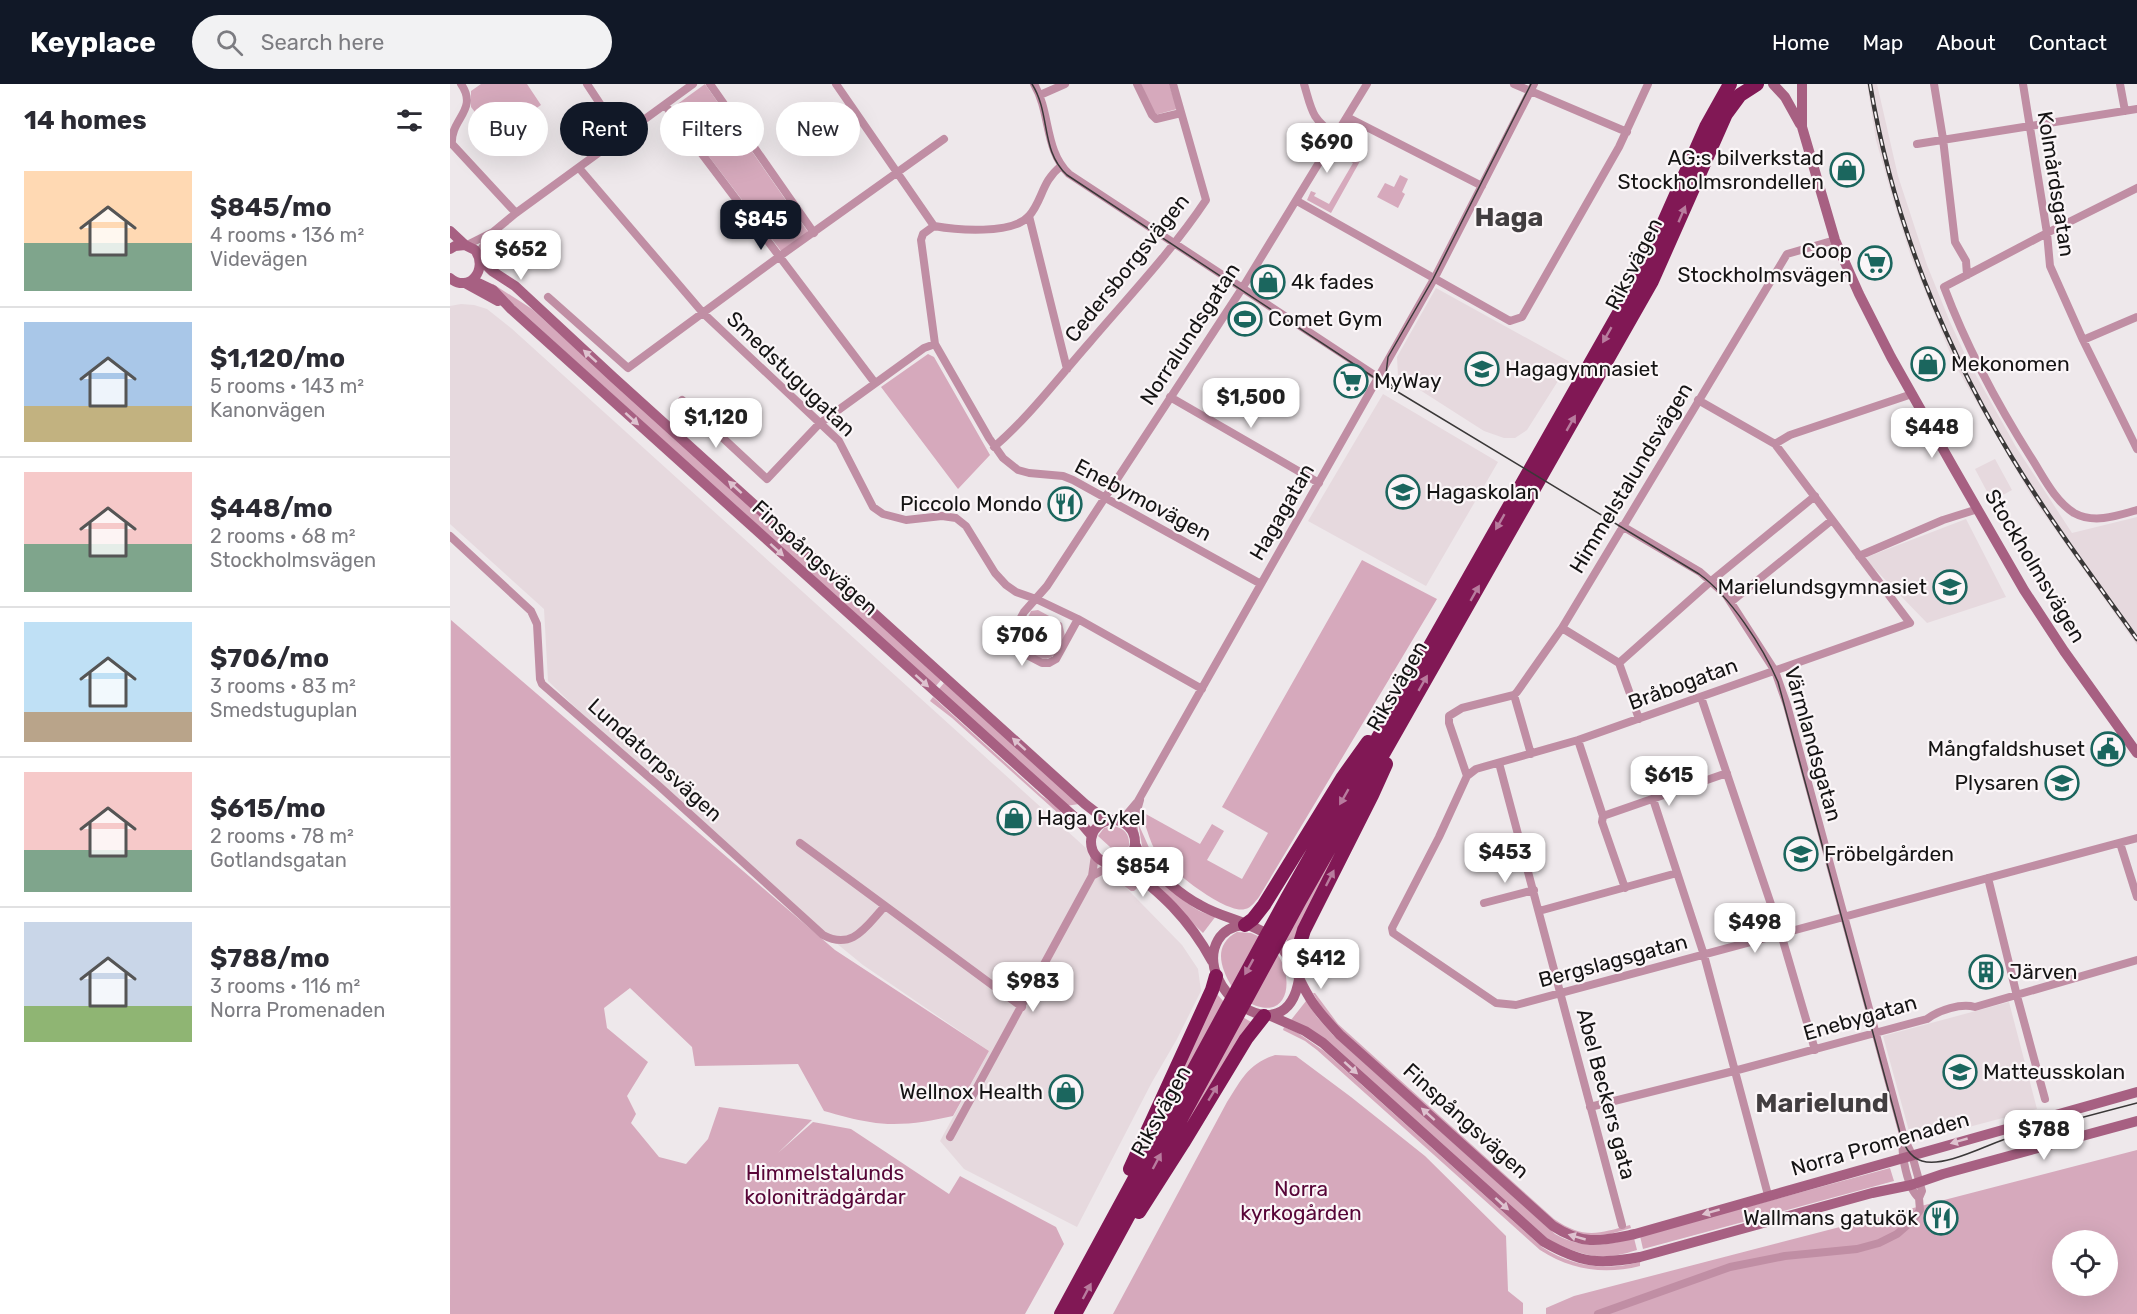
<!DOCTYPE html>
<meta charset="utf-8">
<style>
body{margin:0;font-family:Rubik,sans-serif;background:#f2f2f3;color:#2b2b33;height:100vh;display:flex;flex-direction:column;font-size:22px;white-space:nowrap}
*{box-sizing:border-box;margin:0}
p{font-size:20px;color:#7c7c81}
.icon{flex:none;width:33px;height:33px;fill:none;stroke:currentColor;stroke-width:2;stroke-linecap:round;stroke-linejoin:round}
.map{position:relative;flex:1;overflow:hidden}
.details{display:flex;flex-direction:column;background:#fff;width:450px}
.details>*{flex:none}
.guide{position:absolute;left:18px;top:18px;width:570px;height:54px;display:flex;gap:12px}
.tools{position:absolute;left:1602px;top:1146px;display:grid;gap:12px}
.tools a{display:grid;place-items:center;width:66px;height:66px;border-radius:50%;background:#fff;box-shadow:0 6px 24px #0002;font-size:30px}
.price{position:absolute;translate:-50% -51px;padding:0 14px;border-radius:12px;background:#fff;color:#222;font-size:20px;line-height:39px;filter:drop-shadow(0 2px 3px #0008)}
.price::after{content:'';position:absolute;left:50%;top:36px;width:18px;height:14px;margin-left:-9px;background:inherit;clip-path:polygon(0 0,100% 0,50% 100%)}
.price.current{background:#111827;color:#fff}
ul{padding:0;list-style:none}
li{display:flex;align-items:center;gap:18px;height:150px;padding:0 24px}
li+li{border-top:2px solid #e1e1e2}
li span{display:grid;place-items:center;flex:none;width:168px;height:120px;border-radius:0px;color:#555}
li>.icon{margin-inline-start:auto}
span .icon{width:72px;height:72px;fill:#fffc;stroke-width:1}
li b{font-size:26px}
h2{display:flex;justify-content:space-between;align-items:center;height:72px;padding:0 24px;font-size:26px}
.chip{padding:0 21px;border-radius:27px;background:#fff;box-shadow:0 6px 24px #0002;font-size:21px;line-height:54px}
.chip.current{background:#111827;color:#fff}
header{display:flex;align-items:center;gap:36px;box-sizing:border-box;height:84px;padding:0 30px;background:#111827;color:#fff}
header strong{font-size:28px}
nav{display:flex;gap:33px;margin-inline-start:auto;font-size:21px}
.search{width:420px;height:54px;background:#f2f2f3;display:flex;align-items:center;gap:15px;box-sizing:border-box;padding:0 21px;border-radius:33px;color:#7c7c81;font-size:22px}
main{display:flex;flex:1;min-height:0}
.map>svg:first-child{display:block}
.built{fill:#e6d9de}
.green{fill:#d6a9bc;fill-rule:evenodd}
.lines{fill:none;stroke-linecap:round;stroke-linejoin:round}
.street{stroke:#c08ea4;stroke-width:8}
.secondary{stroke:#a76082;stroke-width:10}
.highway{stroke:#811855;stroke-width:14}
.tram{stroke:#3a3838;stroke-width:1.5}
.rail-casing{stroke:#3a3838;stroke-width:4.5}
.rail{stroke:#fbf6f8;stroke-width:2;stroke-dasharray:7;stroke-linecap:butt}
.oneway{fill:#b87c9e}
.oneway2{fill:#dec2cf}
.labels{text-anchor:middle;stroke-width:4.5;stroke-linejoin:round;paint-order:stroke}
.poi-label{font-size:21px;fill:#151414;stroke:#fbf6f8;text-anchor:start}
.street-label{font-size:21px;fill:#151414;stroke:#fbf6f8}
.park-label{font-size:21px;fill:#570537;stroke:#fbf6f8}
.district-label{font-size:27px;font-weight:bold;fill:#423e40;stroke:#fbf6f8}
</style>
<header>
<strong>Keyplace</strong>
<div class="search"><svg class="icon" aria-label="search" viewBox="0 0 24 24"><circle cx="10" cy="10" r="6"/><path d="M15 15l6 6"/></svg>Search here</div>
<nav><a>Home</a><a>Map</a><a>About</a><a>Contact</a></nav>
</header>
<main>
<section class="details">
<h2>14 homes<svg class="icon" aria-label="filters" viewBox="0 0 24 24"><path d="M4 7h16M4 17h16"/><circle cx="9" cy="7" r="2"/><circle cx="15" cy="17" r="2"/></svg></h2>
<ul>
<li><span style="background:linear-gradient(#ffd9b3 60%,#7fa58c 0)"><svg class="icon" aria-label="home" viewBox="0 0 24 24"><path d="M3 11l9-7 9 7M6 9v11h12V9"/></svg></span><div><b>$845/mo</b><p>4 rooms · 136 m²</p><p>Videvägen</p></div></li>
<li><span style="background:linear-gradient(#a9c7e8 70%,#c2b280 0)"><svg class="icon" aria-label="home" viewBox="0 0 24 24"><path d="M3 11l9-7 9 7M6 9v11h12V9"/></svg></span><div><b>$1,120/mo</b><p>5 rooms · 143 m²</p><p>Kanonvägen</p></div></li>
<li><span style="background:linear-gradient(#f6c9c9 60%,#7fa58c 0)"><svg class="icon" aria-label="home" viewBox="0 0 24 24"><path d="M3 11l9-7 9 7M6 9v11h12V9"/></svg></span><div><b>$448/mo</b><p>2 rooms · 68 m²</p><p>Stockholmsvägen</p></div></li>
<li><span style="background:linear-gradient(#bfe0f5 75%,#b9a48a 0)"><svg class="icon" aria-label="home" viewBox="0 0 24 24"><path d="M3 11l9-7 9 7M6 9v11h12V9"/></svg></span><div><b>$706/mo</b><p>3 rooms · 83 m²</p><p>Smedstuguplan</p></div></li>
<li><span style="background:linear-gradient(#f6c9c9 65%,#7fa58c 0)"><svg class="icon" aria-label="home" viewBox="0 0 24 24"><path d="M3 11l9-7 9 7M6 9v11h12V9"/></svg></span><div><b>$615/mo</b><p>2 rooms · 78 m²</p><p>Gotlandsgatan</p></div></li>
<li><span style="background:linear-gradient(#c9d6e8 70%,#8fb573 0)"><svg class="icon" aria-label="home" viewBox="0 0 24 24"><path d="M3 11l9-7 9 7M6 9v11h12V9"/></svg></span><div><b>$788/mo</b><p>3 rooms · 116 m²</p><p>Norra Promenaden</p></div></li>
</ul>
</section>
<div class="map">
<svg width="1687" height="1230" viewBox="0 0 1687 1230">
<rect width="100%" height="100%" fill="#eee8eb"/>
<path class="built" d="M1417,0H1427L1448,92L1477,181L1500,238L1518,277L1566,363L1622,449L1687,433V561L1582,413L1505,281L1461,173L1443,116L1426,56Z
M986,204L1120,278L1077,346L1065,354H1054L1034,347L948,292L947,273Z
M11,220L24,221L37,225L61,244L647,774L732,861L748,885L751,907L727,955L702,998L627,1143L514,1085L490,1057L539,967L413,881L363,840L152,649L98,597L94,525L0,440V222Z
M933,310L1048,378L976,502L858,437Z
M1545,375L1562,406L1542,417L1525,385Z
M1516,435L1556,513L1477,539L1418,478L1417,473Z
M1559,918L1587,1025L1462,1058L1433,952Z"/>
<path class="green" d="M31,0H77L91,21L44,53L21,23V7Z
M255,0L358,148L331,167L222,24Z
M691,0H719L727,25L705,31Z
M902,43L915,49L906,66L914,70L881,129L857,116L861,107L866,109L864,112L879,120L903,79L883,68L896,46Z
M950,91L958,95L952,108L955,110L948,124L927,113L935,99L944,103Z
M43,200L82,225L491,596L485,603L42,201Z
M478,270L484,273L540,371L508,405L431,303Z
M912,476L987,515L809,813C805,818 801,824 795,825C776,831 716,783 706,767C700,759 698,746 693,737L694,729L750,760L762,740L774,747L757,776L792,795L818,749L772,723Z
M588,526L612,539L615,552C612,558 608,568 603,572C588,582 569,563 571,549C572,541 578,534 581,527Z
M1,536L385,866L539,967L503,1032C476,1038 447,1043 420,1038C405,1036 389,1031 374,1027L348,980L245,982L242,963L180,904L154,924L157,944L198,978L177,1012L186,1030L181,1039L209,1073L236,1080L258,1055L269,1023L362,1036L328,1069L363,1038L401,1045L499,1110L510,1092L606,1143L614,1160L575,1230H0Z
M494,599L629,720L616,722L488,606Z
M483,613L592,712L612,726L609,730L502,634L480,617Z
M926,691L842,863L834,853Z
M688,739L701,768L713,782L709,786L693,767Z
M663,742C675,744 680,751 679,762L671,773L648,752L654,744Z
M668,785L676,789L690,801L684,807H681L656,788Z
M713,797C729,812 744,829 766,832L753,849L702,800Z
M787,848L801,849L810,853L782,903C770,883 763,861 787,848Z
M826,868C846,895 838,940 798,918Z
M766,909L774,918L677,1099Z
M863,909H865L888,940L1104,1135C1133,1155 1148,1150 1180,1141L1181,1144L1160,1150L1138,1152L1111,1143L889,944L874,928Z
M856,917L867,933L883,951L1105,1150C1132,1165 1155,1162 1184,1154L1187,1166C1149,1178 1137,1172 1101,1158L841,936Z
M791,932L801,938L697,1109Z
M834,943L848,949L874,967L1092,1163C1123,1183 1155,1187 1190,1178V1182C1154,1191 1121,1186 1090,1166L867,966L855,957L833,946Z
M825,971L846,972L901,1013L975,1072L1056,1152L1058,1207L1073,1219V1230H663L777,1018C792,995 798,980 825,971Z
M1687,1066V1230H1096V1224L1124,1212ZM1612,1156H1658V1202H1612Z
M1440,1084L1444,1097L1193,1165L1190,1152Z"/>
<g class="lines">
<path class="street" d="M11,0C29,26 0,35 2,60L66,129
M137,0L172,53
M260,0L364,149
M386,0L484,142L473,150L471,156L485,260L539,354L553,374L568,386L579,389L613,392L623,396L811,500
M584,0C601,29 594,66 619,90L929,294
M687,0L702,31L706,35L731,29
M854,0C862,27 861,34 885,51
M1064,0L1177,48
M1484,0L1493,55L1505,158L1516,177L1517,191
M1573,0L1597,149L1600,182L1633,256L1687,365
M1670,0L1675,27
M590,11L615,0
M215,21L425,299
M897,33L1032,102
M1467,60L1687,25
M129,84L253,229L389,357L423,423L433,430L456,436L492,432L506,434L516,442L545,489L556,501L566,508L586,515L628,535L752,605
M1687,104L1597,149L1494,203C1517,264 1547,320 1582,375C1594,394 1605,417 1624,429C1644,440 1667,432 1687,426
M847,117L1060,237L1072,233L1169,63L1198,0
M579,132L617,285
M484,142C506,146 562,151 579,132C593,116 591,98 611,82
M17,161L43,148L66,129L243,0
M28,170L40,152
M98,213L178,284L330,172L494,55
M1633,256L1687,233
M720,313L869,399
M232,316L317,395L369,340L474,264L485,260
M1248,316L1325,360L1460,539L1128,656L1026,685L1017,692L989,753L942,844L943,849L1046,919L1066,921L1687,754
M1325,360L1340,351L1462,310
M544,363C580,332 609,293 640,258C680,211 722,167 756,116L723,0
M0,452L81,527L87,540L90,595L92,600L209,702L373,851C403,867 416,842 435,822
M1409,472L1493,436L1528,425
M1281,518L1382,436
M628,535L606,575L599,579H592L569,567L559,555L574,528L597,502L793,203L917,0
M1112,544L1169,579L1189,635
M1169,579L1260,498L1365,412
M1064,611L1081,670
M1251,613L1331,850L1365,966
M1128,656L1153,732L1152,738L1175,804
M1049,679L1172,1141
M1017,692L999,639V632L1012,624L1064,611L1067,608L1112,544L1337,170L1385,156
M1203,715L1254,871L1318,1111
M1153,732L1277,689
M666,736L677,730L688,717L984,195L1084,0
M685,753L683,741L690,716
M350,759L572,923
M1670,759L1687,813
M642,792L664,780
M1538,794L1567,912L1595,1015
M1034,819L1084,806
M1089,827L1227,789
M1140,1023L1284,987L1477,935C1489,926 1511,919 1525,923L1687,876
M500,1053L642,792L645,771
M1453,1055C1451,1070 1457,1104 1469,1114
M1148,1230L1280,1183L1335,1172L1407,1165L1429,1159L1447,1150L1463,1136L1470,1126L1469,1114L1472,1107L1462,1071L1454,1054L1337,621L1325,587L1276,511L1250,488L1172,442"/>
<path class="secondary" d="M1323,0L1335,13L1350,40
M1352,0V43L1385,156L1409,210L1441,273L1502,381L1574,506L1614,567L1687,669
M0,147L15,161L25,166C39,185 19,210 0,194
M0,165L5,162L15,161
M30,175L42,187L65,202L163,293L635,720L657,737
M22,196L43,206L61,225L630,738L642,752
M17,200L48,217
M641 758a22 22 0 1 1 44 0a22 22 0 1 1-44 0Z
M686,762L690,771C708,789 727,809 750,821C772,834 801,838 821,853C840,868 846,891 858,911C866,926 878,938 890,951L1103,1142C1134,1162 1150,1157 1185,1150L1687,1008
M672,779C711,809 738,833 762,877
M794,841C783,842 774,846 768,856C741,903 836,975 849,895
M821,932L855,947L873,959L1094,1158C1131,1179 1149,1181 1190,1173L1422,1109L1461,1101L1493,1090L1687,1037"/>
<path class="highway" d="M795,841L803,835L814,821L893,693L918,658
M843,882L854,846L922,711L936,680
M680,1085L762,906L766,892
M689,1128L733,1059L796,955L814,932
M611,1230L837,814L1190,192L1256,43L1280,0
M625,1230L849,818L1202,197L1276,30L1290,11L1307,0"/>
<path class="tram" d="M582,0C601,30 590,66 617,91L928,296L1249,490C1280,512 1313,563 1328,598L1450,1049C1454,1061 1459,1073 1472,1077C1495,1084 1538,1060 1561,1053C1603,1041 1645,1030 1687,1019
M946,306L939,298L936,290L938,273L983,195L1081,0"/>
<g class="rail-casing">
<path id="rail" d="M1420,0C1442,132 1492,258 1561,372C1599,435 1644,495 1687,555"/>
</g>
<use href="#rail" class="rail"/>
</g>
<defs><path id="oneway-solid" d="M-6-.8H1V-3.2L6.5 0L1 3.2V.8H-6Z" transform="scale(1.5)"/></defs>
<g class="oneway">
<use href="#oneway-solid" transform="translate(1232 130) rotate(-67)"/>
<use href="#oneway-solid" transform="translate(1157 251) rotate(120)"/>
<use href="#oneway-solid" transform="translate(1121 339) rotate(-60)"/>
<use href="#oneway-solid" transform="translate(1050 438) rotate(120)"/>
<use href="#oneway-solid" transform="translate(1025 509) rotate(-60)"/>
<use href="#oneway-solid" transform="translate(973 599) rotate(-60)"/>
<use href="#oneway-solid" transform="translate(894 713) rotate(120)"/>
<use href="#oneway-solid" transform="translate(880 794) rotate(-63)"/>
<use href="#oneway-solid" transform="translate(799 883) rotate(119)"/>
<use href="#oneway-solid" transform="translate(763 1009) rotate(-59)"/>
<use href="#oneway-solid" transform="translate(707 1077) rotate(-62)"/>
<use href="#oneway-solid" transform="translate(637 1207) rotate(-62)"/>
</g>
<g class="oneway2">
<use href="#oneway-solid" transform="translate(140 272) rotate(-138)"/>
<use href="#oneway-solid" transform="translate(182 335) rotate(42)"/>
<use href="#oneway-solid" transform="translate(285 403) rotate(-138)"/>
<use href="#oneway-solid" transform="translate(327 466) rotate(42)"/>
<use href="#oneway-solid" transform="translate(472 597) rotate(42)"/>
<use href="#oneway-solid" transform="translate(569 660) rotate(-138)"/>
<use href="#oneway-solid" transform="translate(901 984) rotate(42)"/>
<use href="#oneway-solid" transform="translate(978 1030) rotate(-138)"/>
<use href="#oneway-solid" transform="translate(1509 1057) rotate(164)"/>
<use href="#oneway-solid" transform="translate(1052 1120) rotate(42)"/>
<use href="#oneway-solid" transform="translate(1261 1128) rotate(164)"/>
<use href="#oneway-solid" transform="translate(1127 1153) rotate(-164)"/>
</g>
<defs>
<g id="shop-ring" transform="scale(1.725)"><circle r="9.5" fill="#fbf6f8" stroke="#1b665e" stroke-width="1.5"/><path d="M-5-2.5h2.3a2.7 3.5 0 0 1 5.4 0H5L5.5 6h-11ZM-1.5-2.5h3a1.5 2.3 0 0 0-3 0Z" fill="#1b665e"/></g>
<g id="supermarket-ring" transform="scale(1.725)"><circle r="9.5" fill="#fbf6f8" stroke="#1b665e" stroke-width="1.5"/><path d="M-6-5.5h2.5l.6 2H6L4.5 2H-2.5L-4.4-4H-6ZM-1.5 3.2a1.3 1.3 0 1 0 .1 0ZM3 3.2a1.3 1.3 0 1 0 .1 0Z" fill="#1b665e"/></g>
<g id="stadium-ring" transform="scale(1.725)"><circle r="9.5" fill="#fbf6f8" stroke="#1b665e" stroke-width="1.5"/><path d="M0-5a6.5 5 0 1 0 0 10a6.5 5 0 1 0 0-10ZM-3.5-1.8h7v3.6h-7Z" fill="#1b665e"/></g>
<g id="school-ring" transform="scale(1.725)"><circle r="9.5" fill="#fbf6f8" stroke="#1b665e" stroke-width="1.5"/><path d="M0-5L7-2L0 1L-7-2ZM-4 1L0 2.5L4 1V4Q0 6-4 4Z" fill="#1b665e"/></g>
<g id="restaurant-ring" transform="scale(1.725)"><circle r="9.5" fill="#fbf6f8" stroke="#1b665e" stroke-width="1.5"/><path d="M-5-6h1v4h1v-4h1v4h1v-4h1v5L-1.5 .5V6h-2V.5L-5-1ZM5-6V6H3V1.5H1.5Q1.5-4 5-6Z" fill="#1b665e"/></g>
<g id="civic-ring" transform="scale(1.725)"><circle r="9.5" fill="#fbf6f8" stroke="#1b665e" stroke-width="1.5"/><path d="M-.6-6.5H3V-4.5H.6V-3L4-1V1h2V6H-6V1h2V-1L-.6-3ZM-1.2 2.5V6h2.4V2.5Z" fill="#1b665e"/></g>
<g id="building-ring" transform="scale(1.725)"><circle r="9.5" fill="#fbf6f8" stroke="#1b665e" stroke-width="1.5"/><path d="M-4-6H4V6H1V3H-1V6H-4ZM-2.5-4.3h1.7v1.8h-1.7ZM.8-4.3h1.7v1.8H.8ZM-2.5-1h1.7V.8h-1.7ZM.8-1h1.7V.8H.8Z" fill="#1b665e"/></g>
</defs>
<g fill-rule="evenodd">
<use href="#shop-ring" x="1397" y="86"/>
<use href="#supermarket-ring" x="1425" y="179"/>
<use href="#shop-ring" x="818" y="198"/>
<use href="#stadium-ring" x="795" y="235"/>
<use href="#shop-ring" x="1478" y="280"/>
<use href="#school-ring" x="1032" y="285"/>
<use href="#supermarket-ring" x="901" y="297"/>
<use href="#school-ring" x="953" y="408"/>
<use href="#restaurant-ring" x="615" y="420"/>
<use href="#school-ring" x="1500" y="503"/>
<use href="#civic-ring" x="1658" y="665"/>
<use href="#school-ring" x="1612" y="699"/>
<use href="#shop-ring" x="564" y="734"/>
<use href="#school-ring" x="1351" y="770"/>
<use href="#building-ring" x="1536" y="888"/>
<use href="#school-ring" x="1510" y="988"/>
<use href="#shop-ring" x="616" y="1008"/>
<use href="#restaurant-ring" x="1491" y="1134"/>
</g>
<g class="labels">
<g class="poi-label">
<text x="1374" y="81" text-anchor="end">AG:s bilverkstad<tspan x="1374" dy="24">Stockholmsrondellen</tspan></text>
<text x="1402" y="174" text-anchor="end">Coop<tspan x="1402" dy="24">Stockholmsvägen</tspan></text>
<text x="841" y="205">4k fades</text>
<text x="818" y="242">Comet Gym</text>
<text x="1501" y="287">Mekonomen</text>
<text x="1055" y="292">Hagagymnasiet</text>
<text x="924" y="304">MyWay</text>
<text x="976" y="415">Hagaskolan</text>
<text x="592" y="427" text-anchor="end">Piccolo Mondo</text>
<text x="1477" y="510" text-anchor="end">Marielundsgymnasiet</text>
<text x="1635" y="672" text-anchor="end">Mångfaldshuset</text>
<text x="1589" y="706" text-anchor="end">Plysaren</text>
<text x="587" y="741">Haga Cykel</text>
<text x="1374" y="777">Fröbelgården</text>
<text x="1559" y="895">Järven</text>
<text x="1533" y="995">Matteusskolan</text>
<text x="593" y="1015" text-anchor="end">Wellnox Health</text>
<text x="1468" y="1141" text-anchor="end">Wallmans gatukök</text>
</g>
<g class="street-label">
<text transform="translate(1606 100) rotate(81)" y="7">Kolmårdsgatan</text>
<text transform="translate(1184 180) rotate(-63)" y="7">Riksvägen</text>
<text transform="translate(677 184) rotate(-51)" y="7">Cedersborgsvägen</text>
<text transform="translate(740 250) rotate(-57)" y="7">Norralundsgatan</text>
<text transform="translate(341 290) rotate(44)" y="7">Smedstugugatan</text>
<text transform="translate(1181 394) rotate(-59)" y="7">Himmelstalundsvägen</text>
<text transform="translate(693 416) rotate(28)" y="7">Enebymovägen</text>
<text transform="translate(832 428) rotate(-60)" y="7">Hagagatan</text>
<text transform="translate(365 474) rotate(42)" y="7">Finspångsvägen</text>
<text transform="translate(1585 482) rotate(59)" y="7">Stockholmsvägen</text>
<text transform="translate(1233 600) rotate(-20)" y="7">Bråbogatan</text>
<text transform="translate(947 602) rotate(-60)" y="7">Riksvägen</text>
<text transform="translate(1363 660) rotate(74)" y="7">Värmlandsgatan</text>
<text transform="translate(205 676) rotate(42)" y="7">Lundatorpsvägen</text>
<text transform="translate(1163 877) rotate(-15)" y="7">Bergslagsgatan</text>
<text transform="translate(1410 934) rotate(-16)" y="7">Enebygatan</text>
<text transform="translate(1156 1010) rotate(75)" y="7">Abel Beckers gata</text>
<text transform="translate(711 1027) rotate(-61)" y="7">Riksvägen</text>
<text transform="translate(1016 1037) rotate(42)" y="7">Finspångsvägen</text>
<text transform="translate(1430 1060) rotate(-16)" y="7">Norra Promenaden</text>
</g>
<g class="park-label">
<text x="375" y="1096">Himmelstalunds<tspan x="375" dy="24">koloniträdgårdar</tspan></text>
<text x="851" y="1112">Norra<tspan x="851" dy="24">kyrkogården</tspan></text>
</g>
<g class="district-label">
<text x="1059" y="142">Haga</text>
<text x="1372" y="1028">Marielund</text>
</g>
</g>
</svg>
<div class="tools">
<a><svg class="icon" aria-label="locate" viewBox="0 0 24 24"><circle cx="12" cy="12" r="6"/><path d="M12 2v4M12 18v4M2 12h4M18 12h4"/></svg></a>
</div>
<b class="price" style="left:877px;top:90px">$690</b>
<b class="price current" style="left:311px;top:167px">$845</b>
<b class="price" style="left:71px;top:197px">$652</b>
<b class="price" style="left:801px;top:345px">$1,500</b>
<b class="price" style="left:266px;top:365px">$1,120</b>
<b class="price" style="left:1482px;top:375px">$448</b>
<b class="price" style="left:572px;top:583px">$706</b>
<b class="price" style="left:1219px;top:723px">$615</b>
<b class="price" style="left:1055px;top:800px">$453</b>
<b class="price" style="left:693px;top:814px">$854</b>
<b class="price" style="left:1305px;top:870px">$498</b>
<b class="price" style="left:871px;top:906px">$412</b>
<b class="price" style="left:583px;top:929px">$983</b>
<b class="price" style="left:1594px;top:1077px">$788</b>
<div class="guide">
<a class="chip">Buy</a>
<a class="chip current">Rent</a>
<a class="chip">Filters</a>
<a class="chip">New</a>
</div>
</div>
</main>
